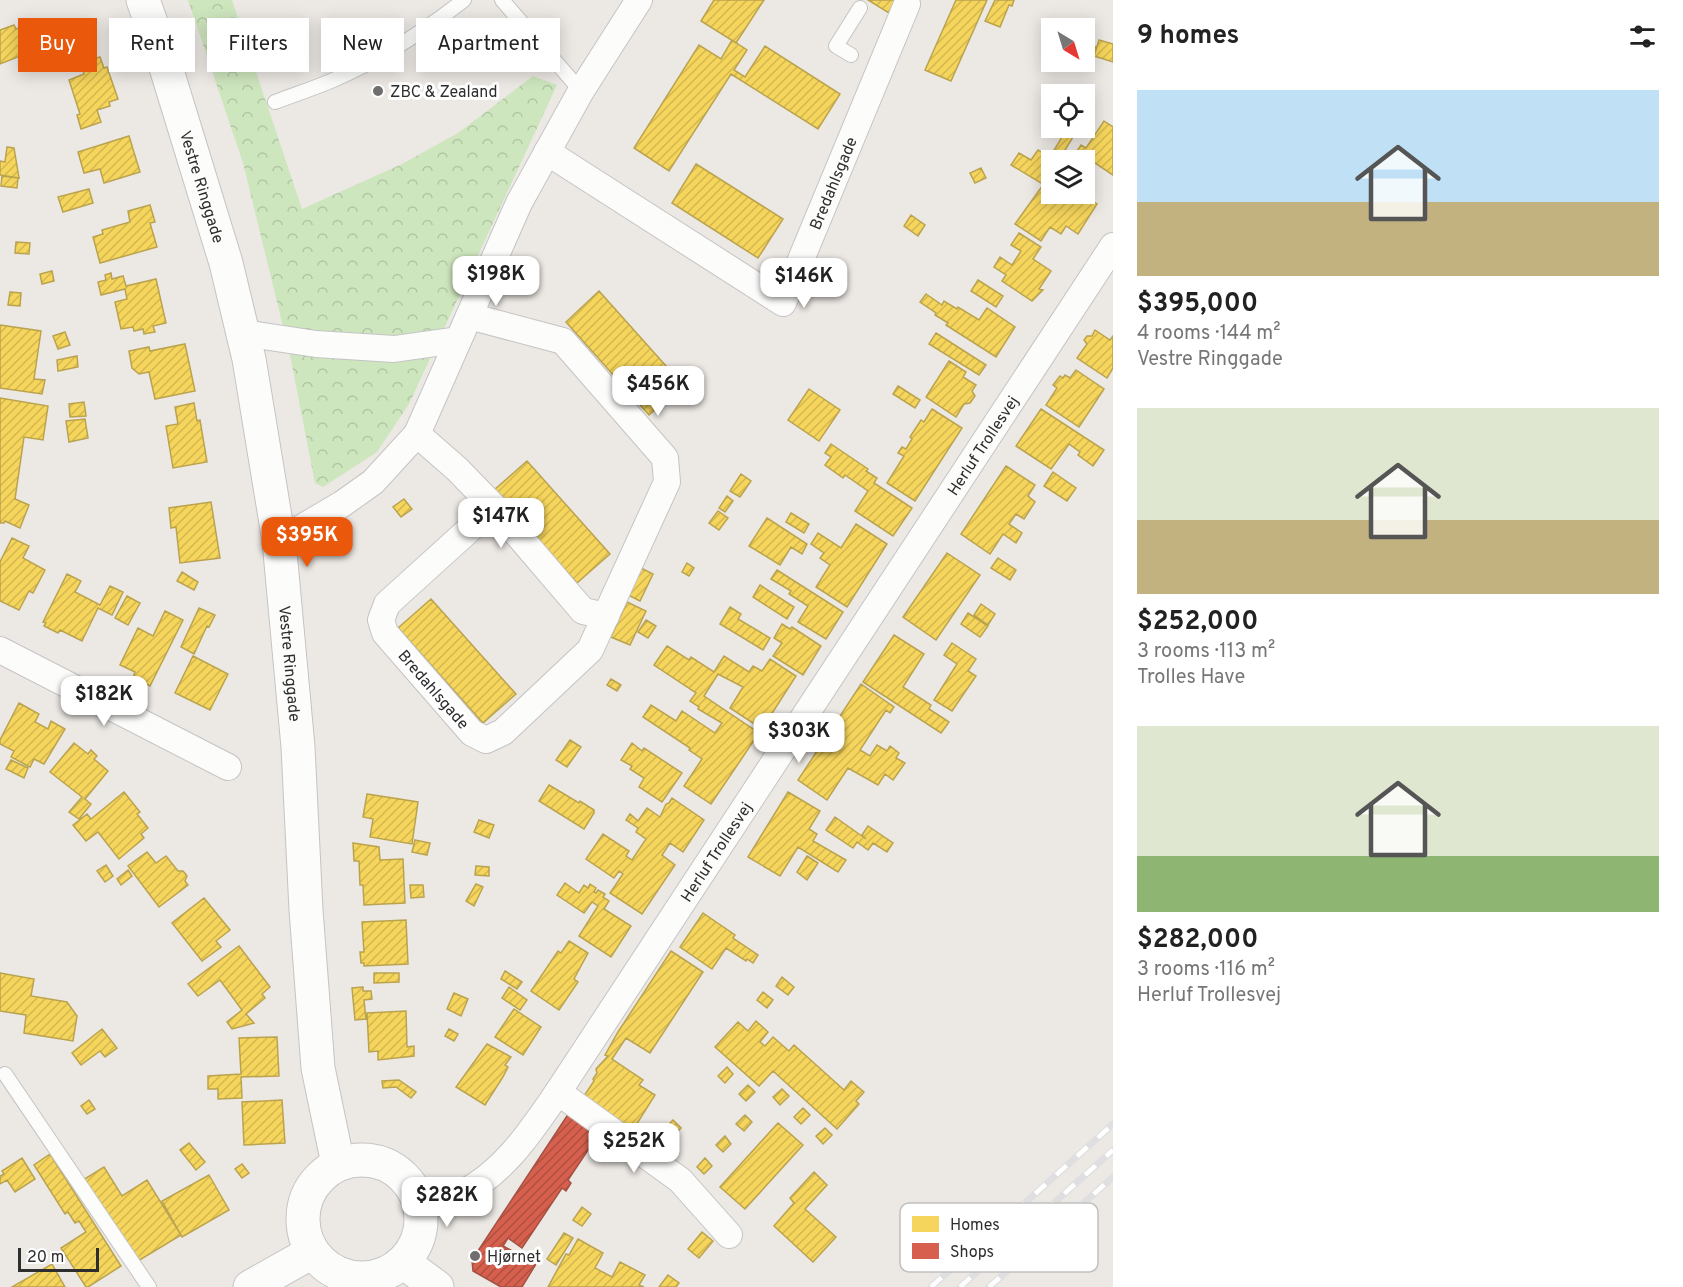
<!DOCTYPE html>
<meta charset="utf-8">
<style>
body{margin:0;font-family:Overpass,sans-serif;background:#f2f2f2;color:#222;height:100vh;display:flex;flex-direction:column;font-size:22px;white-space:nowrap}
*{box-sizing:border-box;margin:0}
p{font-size:20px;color:#767676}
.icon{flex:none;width:33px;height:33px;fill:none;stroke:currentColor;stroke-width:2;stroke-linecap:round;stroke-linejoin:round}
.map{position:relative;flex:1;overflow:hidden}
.details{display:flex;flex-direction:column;background:#fff;width:570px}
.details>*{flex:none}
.top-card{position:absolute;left:18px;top:18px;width:570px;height:54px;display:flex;gap:12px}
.needle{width:39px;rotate:142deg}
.buttons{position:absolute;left:1041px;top:18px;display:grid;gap:12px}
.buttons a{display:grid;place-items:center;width:54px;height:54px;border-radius:0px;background:#fff;box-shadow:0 3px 15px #0003;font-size:30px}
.scale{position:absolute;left:18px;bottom:15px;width:81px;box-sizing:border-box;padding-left:6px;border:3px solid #2e2e2e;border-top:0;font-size:16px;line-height:21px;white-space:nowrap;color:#2e2e2e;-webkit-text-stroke:4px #fff;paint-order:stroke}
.price{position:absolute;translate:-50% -51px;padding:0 14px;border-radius:12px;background:#fff;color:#222;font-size:20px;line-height:39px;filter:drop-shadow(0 2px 3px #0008)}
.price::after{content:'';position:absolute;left:50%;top:36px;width:18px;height:14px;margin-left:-9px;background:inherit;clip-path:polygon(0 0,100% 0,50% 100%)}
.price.active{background:#ea580c;color:#fff}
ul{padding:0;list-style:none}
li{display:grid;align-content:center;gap:12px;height:318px;padding:0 24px}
li span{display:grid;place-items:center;height:186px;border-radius:0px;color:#555}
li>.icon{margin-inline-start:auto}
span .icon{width:108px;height:108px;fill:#fffc;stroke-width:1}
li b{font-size:26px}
h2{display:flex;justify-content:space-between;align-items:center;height:72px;padding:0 24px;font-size:26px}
.chip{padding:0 21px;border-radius:0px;background:#fff;box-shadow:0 3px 15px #0003;font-size:21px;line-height:54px}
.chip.active{background:#ea580c;color:#fff}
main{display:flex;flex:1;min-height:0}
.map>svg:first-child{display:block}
.forest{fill:url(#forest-crowns)}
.homes{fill:url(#homes-hatch);stroke:#baa34e;stroke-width:1.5}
.shops{fill:url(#shops-hatch);stroke:#a45144;stroke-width:1.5}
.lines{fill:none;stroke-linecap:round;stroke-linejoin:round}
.lane-casing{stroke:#c5c4c5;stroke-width:16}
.street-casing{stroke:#c5c4c5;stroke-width:28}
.secondary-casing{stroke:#c5c4c5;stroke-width:35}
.lane{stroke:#fcfcfb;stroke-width:14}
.street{stroke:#fcfcfb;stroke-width:26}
.secondary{stroke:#fcfcfb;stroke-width:33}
.rail-casing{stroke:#dfdfe1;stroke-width:7}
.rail{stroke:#fff;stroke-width:4.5;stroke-dasharray:14;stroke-linecap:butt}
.poi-dot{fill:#706f6e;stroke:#fff;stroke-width:2}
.labels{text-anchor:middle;stroke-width:6;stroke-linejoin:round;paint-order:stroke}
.poi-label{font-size:16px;fill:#2e2e2e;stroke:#fff;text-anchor:start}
.street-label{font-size:16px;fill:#2e2e2e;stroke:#fff}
.key{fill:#fff;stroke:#c0c0c0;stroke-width:1.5}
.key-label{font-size:16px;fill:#2e2e2e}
</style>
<main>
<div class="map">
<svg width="1113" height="1287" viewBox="0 0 1113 1287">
<defs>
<pattern id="forest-crowns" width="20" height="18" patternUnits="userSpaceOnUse" patternTransform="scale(1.5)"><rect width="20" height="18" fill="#cee6be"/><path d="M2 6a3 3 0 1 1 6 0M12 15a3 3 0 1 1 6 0" fill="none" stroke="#b1c6a4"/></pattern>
<pattern id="homes-hatch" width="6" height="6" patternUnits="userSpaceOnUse" patternTransform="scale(1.5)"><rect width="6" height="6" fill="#f6d55c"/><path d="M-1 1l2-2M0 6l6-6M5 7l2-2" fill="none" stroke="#d3b750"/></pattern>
<pattern id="shops-hatch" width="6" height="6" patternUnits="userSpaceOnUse" patternTransform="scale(1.5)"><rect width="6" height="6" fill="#d6604d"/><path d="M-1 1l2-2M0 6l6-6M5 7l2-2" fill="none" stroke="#ae5040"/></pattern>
</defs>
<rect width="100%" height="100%" fill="#ece8e4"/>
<path class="forest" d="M188,0H232L302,209L402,164L458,133L533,76L557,85L409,404L377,452L323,487L315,483L290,355L243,163Z"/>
<path class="homes" d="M714,0H764L736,43L701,21Z
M868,0H897L889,13Z
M956,0H987L951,81L925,70Z
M995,0H1014L1012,6L1009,5L1000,27L985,21Z
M31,23L39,44L24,50L25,54L0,64V30L14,25L16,29Z
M732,40L747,50L734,70L745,77L765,46L840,94L818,129L731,74L669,171L634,148L699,45L721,59Z
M1099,40L1113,44V62L1094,56Z
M1084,41L1096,47L1092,57L1086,54L1084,58Z
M100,57L104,68L107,67L118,99L109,102L110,106L97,110L101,122L81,129L77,115L80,114L69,80L84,74L80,63Z
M1104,121L1113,127V175L1077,151L1081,145L1086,148Z
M1065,132L1073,137L1065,150L1078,158L1076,160H1052V177L1046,174L1041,183L1011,165L1019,153L1031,160L1038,150L1050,157Z
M129,136L140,172L104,183L100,169L84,173L78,152Z
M7,147L14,148L19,178L0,175V161L5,162Z
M696,164L783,219L758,258L672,203Z
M981,168L986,178L975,183L970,173Z
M2,176L18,178L17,188L1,186Z
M1050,184L1052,194H1082L1097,204L1078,234L1066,226L1061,234L1050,227L1041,241L1015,224L1043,185Z
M89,189L93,203L63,212L58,197Z
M150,205L155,222L150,223L157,247L100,263L93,237L103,234L102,230L130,222L128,211Z
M911,215L925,225L918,236L904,226Z
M1019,233L1041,247L1033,259L1051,271L1039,289L1043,290L1032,301L1002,281L1006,275L994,267L1000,257L1012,265L1021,251L1011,245Z
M16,242L30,243L29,254L15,253Z
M52,271L54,281L42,284L40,274Z
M111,273L112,279L123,276L126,286L156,279L166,323L153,326L155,332L144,334L143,329L134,331L133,327L121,329L115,302L127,299L125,289L101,295L98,282L106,280L105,275Z
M978,280L1003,296L996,307L971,291Z
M599,291L683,385L649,415L566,322Z
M10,292L21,293L20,306L8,305Z
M926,294L942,305L944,301L957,309L958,307L979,320L987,308L1015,327L996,357L946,325L948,323L935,315L936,313L920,302Z
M0,325L41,331L34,379L45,380L42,394L0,388Z
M1095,330L1110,340L1113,336V368L1107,378L1077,358L1087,344L1084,340L1087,336H1092Z
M65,332L70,345L58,349L53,336Z
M936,333L986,365L979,375L929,344Z
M185,344L195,391L155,399L149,372L139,374L132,368L129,351L149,347L150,351Z
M77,356L78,367L58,371L57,360Z
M949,361L966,372L963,377L976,385L972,391L975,396L970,403L964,404L956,417L926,397Z
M1076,370L1104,389L1079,427L1046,405L1057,388L1053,385L1060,376L1063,378L1065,375L1070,378Z
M898,386L920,400L915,408L893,394Z
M809,389L840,410L819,441L788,420Z
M0,398L48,406L43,440L24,437L15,499L29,505L20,528L5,521L4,523H0Z
M84,402L86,416L70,417L69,404Z
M194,403L197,421L200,420L207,462L173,468L166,426L178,424L175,407Z
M932,409L962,428L915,501L887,483L904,456L898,453L902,447L906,449L912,439L910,437L921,420L924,422Z
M1041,409L1104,450L1093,466L1078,455L1080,452L1069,444L1051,469L1016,446Z
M85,419L88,438L69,442L66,421Z
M831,444L868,469L866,471L877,478L874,483L912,508L893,536L855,511L868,491L845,475L843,478L825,465L831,457L825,453Z
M527,461L610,554L577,583L494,490Z
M1006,466L1035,485L1028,496L1035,502L1024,519L1016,514L1009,524L1022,533L1016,543L1003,534L990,554L961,534Z
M1053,472L1076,488L1067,501L1044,486Z
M741,474L751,481L740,497L730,491Z
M727,496L733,501L725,512L719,508Z
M404,499L412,509L401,517L393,507Z
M211,502L220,558L180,563L176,527L171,528L169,508Z
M718,511L728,518L719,530L709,523Z
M791,513L809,524L804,533L786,522Z
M767,518L807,544L802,554L791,547L780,565L749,546Z
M856,524L887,544L847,607L816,587L830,565L820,558L824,553L811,544L818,533L841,548Z
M12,538L29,546L23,558L45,570L33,593L29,591L19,610L0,601V562Z
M947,553L980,575L936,640L903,617Z
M998,558L1016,570L1010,580L991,568Z
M687,563L694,568L689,576L682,572Z
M641,568L653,574L640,601L628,595Z
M777,570L843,612L826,639L798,622L808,606L789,594L791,591L771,579Z
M182,572L198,582L194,590L177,581Z
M67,574L81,581L75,592L100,605L110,586L123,592L112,615L98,608L82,641L60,630L58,633L44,626L46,623L43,622Z
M760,585L794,607L787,619L753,597Z
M127,596L140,603L128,625L115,618Z
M431,599L516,694L483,723L398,628Z
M627,602L646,611L630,645L611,637Z
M981,604L995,614L988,625L974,615Z
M730,607L741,614L738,619L770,638L763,650L720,624Z
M199,608L215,615L209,627L207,626L194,654L181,647Z
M165,611L183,620L150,686L133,678L135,672L120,665L138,628L153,636Z
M968,613L988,626L980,637L961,624Z
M646,620L656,626L648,638L638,632Z
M782,624L790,629L792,627L821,646L803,675L773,656L782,643L774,638Z
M894,635L924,654L903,687L931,705L929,709L949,722L941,733L863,682Z
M952,643L976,659L968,671L976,676L952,711L934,700L957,664L944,655Z
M667,646L689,660L691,657L714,672L724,656L749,672L753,666L762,671L770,659L796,676L762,729L730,708L743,687L718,674L704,696L759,733L711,804L684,786L702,759L689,750L690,748L643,717L651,705L676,721L682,711L715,733L722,723L698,709L699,707L690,701L696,693L654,665Z
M193,656L228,674L210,710L175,693Z
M611,679L621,685L617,691L607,685Z
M861,684L894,707L890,713L886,710L860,750L870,756L877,745L887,751L890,746L899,753L896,758L905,763L893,780L885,774L878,785L848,768L827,800L798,780Z
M19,703L39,714L35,722L48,729L51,721L65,729L44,764L34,759L30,767L11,757L14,751L0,744V740Z
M570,740L581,747L567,767L556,760Z
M74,743L88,754L91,750L97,756L94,759L108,771L85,799L91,804L79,819L69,812L82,797L50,772Z
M632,743L642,751L644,748L682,773L662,802L639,787L644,778L630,769L632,766L621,760Z
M11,760L28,768L24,778L6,769Z
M549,785L579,803L580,801L594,810V813L584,829L539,801Z
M124,792L140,812L137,814L148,828L141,834L144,838L119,859L98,832L86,841L73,825L87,814L91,819Z
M788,792L820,811L809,829L817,834L813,841L846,860L838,872L798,847L780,876L748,857Z
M367,794L418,802L412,844L370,837L373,819L363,817Z
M672,798L704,820L683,852L670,843L662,855L675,865L642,914L610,893L623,874L619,871L614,878L586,859L603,834L629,851L626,856L632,860L646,839L636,832L638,828L626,820L630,814L638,821L647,808L660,817L666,804L669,803Z
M835,817L866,839L862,835L868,826L893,843L887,852L873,843L868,850L857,842L853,848L826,830Z
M479,820L494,825L489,838L474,832Z
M415,840L430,843L427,855L412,852Z
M353,843L379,847L380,860L403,859L405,903L364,905L363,885H360L359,861H354Z
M147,852L156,863L166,856L178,871H183L187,876L185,881L188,885L159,907L128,866Z
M807,856L818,863L807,880L797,872Z
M106,865L113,876L105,882L97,871Z
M476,866L489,867V876L475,875Z
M128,870L132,876L121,885L117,879Z
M565,883L579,893L584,885L588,888L590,884L596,888L594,892L596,893L598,890L605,894L603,897L609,901L604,909L631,926L611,957L579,936L598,906L592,902L584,913L557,895Z
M476,884L483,887L474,906L466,901Z
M410,885H423L424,897L411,898Z
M204,898L230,930L216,941L221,947L202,961L172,923Z
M703,913L735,935L733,938L758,955L753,963L747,959L746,961L726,948L712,969L680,947Z
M406,920L408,964L364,966V963H361L360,952H364L362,922Z
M569,941L588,953L574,979L578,982L559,1010L531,991L558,951L561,953Z
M239,946L270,987L262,994L265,998L246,1014L254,1023L232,1029L227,1022L242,1010L220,980L198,996L188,984Z
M671,951L703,972L650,1053L626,1038L612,1059L643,1080L639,1085L655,1095L633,1130L584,1096L594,1081L593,1079L597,1073L596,1069L608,1056L605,1055L618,1032Z
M505,971L522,982L517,989L501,979Z
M0,973L34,979L31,996L67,1002L77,1016L73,1041L24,1033L26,1015L0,1011Z
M374,973H399V982L374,983Z
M782,977L794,987L788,995L776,986Z
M363,987V991H371L372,999L364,1000L366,1019L355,1020L352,988Z
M509,987L527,1000L520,1010L502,998Z
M763,992L773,1000L767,1008L757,1000Z
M454,993L468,999L461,1016L447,1009Z
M514,1009L541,1027L523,1055L495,1037Z
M406,1011L407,1047L414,1046V1056L378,1060V1051L369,1052L367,1013Z
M756,1021L768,1032L760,1042L765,1046L773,1037L789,1051L794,1045L844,1090L851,1081L864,1092L856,1101L859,1104L837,1129L773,1071L759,1086L715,1047L738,1022L748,1031Z
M102,1029L117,1048L105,1057L100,1051L81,1065L72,1053Z
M449,1029L458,1034L454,1041L445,1036Z
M277,1037L279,1076L241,1077L242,1098L218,1099V1089H208V1076L241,1074L239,1038Z
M487,1044L511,1057L505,1065L508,1067L503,1077L485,1105L456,1087Z
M727,1067L733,1074L725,1083L718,1076Z
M399,1080L416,1092L411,1098L396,1087L383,1088L382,1081Z
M748,1085L755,1092L746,1101L739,1094Z
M782,1089L789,1096L780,1105L773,1097Z
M89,1100L95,1109L87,1114L81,1106Z
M282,1100L285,1143L244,1145L242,1102Z
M803,1108L810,1115L801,1124L794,1117Z
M745,1115L752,1122L744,1131L736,1124Z
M673,1120L681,1128L675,1134L667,1126Z
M778,1123L803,1145L745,1209L720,1187Z
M825,1128L832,1135L823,1144L816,1136Z
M725,1136L731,1144L723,1152L716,1145Z
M189,1143L205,1162L196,1170L180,1150Z
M50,1154L121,1266L88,1287H86L61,1248L86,1232L79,1221L75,1223L68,1212L65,1214L34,1165Z
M22,1158L35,1179L15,1192L7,1180L0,1184V1176L4,1174L2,1171Z
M705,1158L712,1166L704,1174L697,1167Z
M242,1164L249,1173L242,1178L235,1169Z
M104,1167L122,1196L147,1180L181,1235L138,1261L127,1243L124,1245L83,1180Z
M814,1172L827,1185L805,1209L836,1237L813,1262L774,1226L794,1203L790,1198Z
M209,1175L229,1210L182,1237L162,1201Z
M582,1207L591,1214L582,1226L573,1220Z
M702,1232L713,1241L699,1258L688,1249Z
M564,1233L573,1238L556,1265L547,1259Z
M578,1239L603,1253L595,1268L612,1277L620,1262L645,1275L639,1285L644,1287H548L566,1254L569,1255Z
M52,1264L65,1287H12Z
M668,1275L679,1283L676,1287H659Z"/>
<path class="shops" d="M569,1113L596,1138L568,1180L571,1183L566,1191L562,1188L522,1248L508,1238L503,1246L536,1264L522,1287H501L473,1271L472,1260Z"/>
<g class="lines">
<g class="lane-casing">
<path id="lane" d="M502,0L581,91
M851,55L836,46L860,8
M275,102C293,95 312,89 331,81C378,61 423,32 464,0
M5,1074L149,1287"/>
</g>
<g class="street-casing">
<g id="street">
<path id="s1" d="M547,152L783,303L907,4"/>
<path d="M469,316L563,341L665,458L667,482L590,650L503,732L486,740L472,733L385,633L381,620L387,604L494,507"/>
<path d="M243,333L316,344L394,349L458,340"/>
<path d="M417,434L457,469L494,507L583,611L606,616"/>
<path d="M279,541L342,504L373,482L417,434L519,203L581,91L639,0"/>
<path d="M0,650L228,767"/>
<path d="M558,1092L680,1180L729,1235"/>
<path id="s2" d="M421,1207C434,1203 449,1200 461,1194C505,1172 531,1131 558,1092L1113,246"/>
</g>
</g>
<g class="secondary-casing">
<g id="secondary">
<path id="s3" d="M143,0L160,48L226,263L249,359L279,541L298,747L306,910L318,1068L338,1164"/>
<circle cx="362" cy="1219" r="59"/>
<path d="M403,1262L437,1287"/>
<path d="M250,1287L312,1252"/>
</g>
</g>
<use href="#lane" class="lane"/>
<use href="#street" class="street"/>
<use href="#secondary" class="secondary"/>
<g class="rail-casing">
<path id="rail" d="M931,1287L1113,1124
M960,1287L1113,1150
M989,1287L1113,1177"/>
</g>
<use href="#rail" class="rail"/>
</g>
<g class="poi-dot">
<circle cx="378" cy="91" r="6"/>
<circle cx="475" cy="1256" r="6"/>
</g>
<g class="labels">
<g class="poi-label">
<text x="390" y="97">ZBC &amp; Zealand</text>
<text x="487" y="1262">Hjørnet</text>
</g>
<g class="street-label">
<text dy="6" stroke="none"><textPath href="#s1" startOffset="410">Bredahlsgade</textPath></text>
<text dy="6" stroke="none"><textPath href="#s3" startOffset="196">Vestre Ringgade</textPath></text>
<text dy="6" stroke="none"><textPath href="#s2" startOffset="958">Herluf Trollesvej</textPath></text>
<text dy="6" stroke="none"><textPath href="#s3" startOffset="682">Vestre Ringgade</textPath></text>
<text transform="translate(434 689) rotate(49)" y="6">Bredahlsgade</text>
<text dy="6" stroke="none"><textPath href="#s2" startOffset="472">Herluf Trollesvej</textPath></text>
</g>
</g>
<rect x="900" y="1203" width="198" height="69" rx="9" class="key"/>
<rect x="912" y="1216" width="27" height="16" fill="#f6d55c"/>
<rect x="912" y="1243" width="27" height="16" fill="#d6604d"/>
<g class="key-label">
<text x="950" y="1230">Homes</text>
<text x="950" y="1257">Shops</text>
</g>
</svg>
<div class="buttons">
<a><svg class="needle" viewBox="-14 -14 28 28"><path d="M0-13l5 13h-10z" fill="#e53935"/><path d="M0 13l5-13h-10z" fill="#767676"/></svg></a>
<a><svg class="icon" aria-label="locate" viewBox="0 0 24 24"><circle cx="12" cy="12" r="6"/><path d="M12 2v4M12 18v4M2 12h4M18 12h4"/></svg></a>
<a><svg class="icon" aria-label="layers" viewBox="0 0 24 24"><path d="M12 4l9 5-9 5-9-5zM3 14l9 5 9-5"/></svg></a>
</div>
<div class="scale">20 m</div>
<b class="price" style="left:496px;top:307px">$198K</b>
<b class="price" style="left:804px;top:309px">$146K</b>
<b class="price" style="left:658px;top:417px">$456K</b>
<b class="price" style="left:501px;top:549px">$147K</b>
<b class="price active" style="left:307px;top:568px">$395K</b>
<b class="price" style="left:104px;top:727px">$182K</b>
<b class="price" style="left:799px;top:764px">$303K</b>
<b class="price" style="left:634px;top:1174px">$252K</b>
<b class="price" style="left:447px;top:1228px">$282K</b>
<div class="top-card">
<a class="chip active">Buy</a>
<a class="chip">Rent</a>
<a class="chip">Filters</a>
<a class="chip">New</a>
<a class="chip">Apartment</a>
</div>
</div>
<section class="details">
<h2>9 homes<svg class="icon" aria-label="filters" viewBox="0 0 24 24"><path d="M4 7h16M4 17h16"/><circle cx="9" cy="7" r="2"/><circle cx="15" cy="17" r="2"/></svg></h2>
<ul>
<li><span style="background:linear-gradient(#bfe0f5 60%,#c2b280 0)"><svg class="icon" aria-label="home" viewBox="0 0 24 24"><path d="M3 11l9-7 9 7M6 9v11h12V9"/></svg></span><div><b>$395,000</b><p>4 rooms · 144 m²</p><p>Vestre Ringgade</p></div></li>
<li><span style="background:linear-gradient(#dfe7d0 60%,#c2b280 0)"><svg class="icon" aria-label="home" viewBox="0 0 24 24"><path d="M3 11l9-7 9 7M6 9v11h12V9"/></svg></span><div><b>$252,000</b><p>3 rooms · 113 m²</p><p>Trolles Have</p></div></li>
<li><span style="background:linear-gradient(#dfe7d0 70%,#8fb573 0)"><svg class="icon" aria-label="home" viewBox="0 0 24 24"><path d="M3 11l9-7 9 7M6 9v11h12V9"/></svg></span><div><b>$282,000</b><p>3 rooms · 116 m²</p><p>Herluf Trollesvej</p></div></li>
</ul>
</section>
</main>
